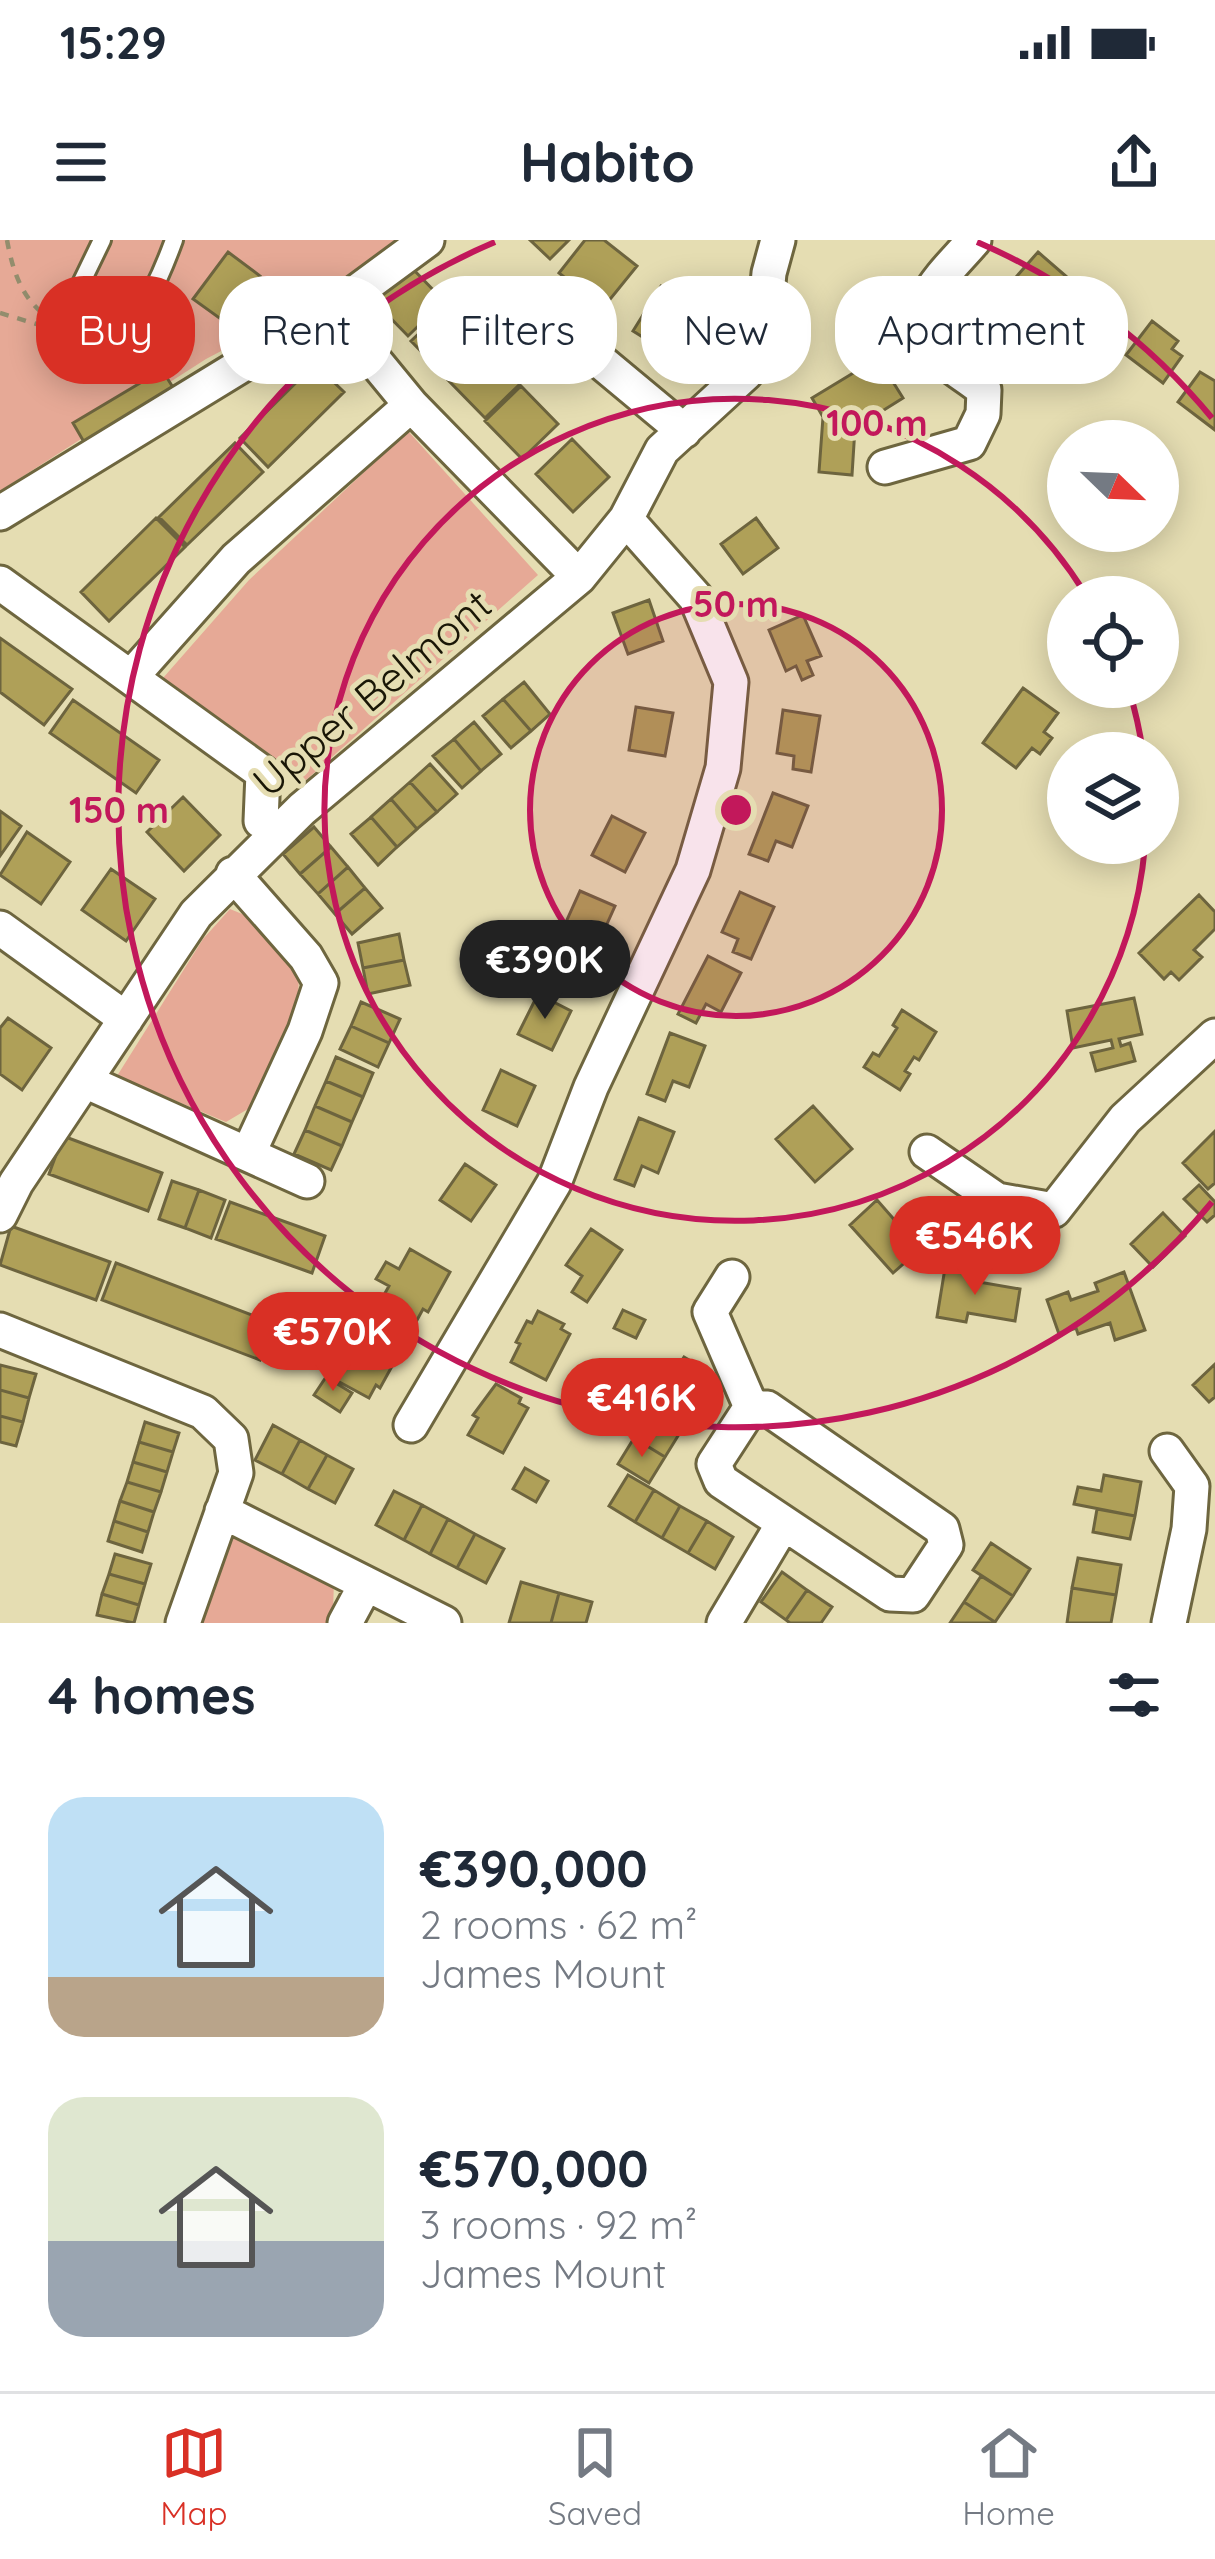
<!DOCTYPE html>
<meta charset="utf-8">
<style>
body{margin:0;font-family:Quicksand,sans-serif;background:#f2f2f3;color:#1f2937;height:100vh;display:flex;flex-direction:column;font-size:45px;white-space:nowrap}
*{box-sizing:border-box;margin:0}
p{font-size:39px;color:#747a83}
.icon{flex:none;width:66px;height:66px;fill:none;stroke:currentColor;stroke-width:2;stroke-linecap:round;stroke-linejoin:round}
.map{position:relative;height:1383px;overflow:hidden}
.panel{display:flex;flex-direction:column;background:#fff;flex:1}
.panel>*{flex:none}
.top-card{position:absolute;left:36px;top:36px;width:1143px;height:108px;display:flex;gap:24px}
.needle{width:78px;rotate:113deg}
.tools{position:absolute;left:1047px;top:180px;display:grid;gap:24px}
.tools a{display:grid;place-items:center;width:132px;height:132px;border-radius:50%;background:#fff;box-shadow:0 6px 30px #0003;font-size:60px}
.price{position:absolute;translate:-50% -102px;padding:0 27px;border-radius:42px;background:#d93025;color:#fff;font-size:39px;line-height:78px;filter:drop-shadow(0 3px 6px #0008)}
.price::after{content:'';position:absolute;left:50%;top:72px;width:36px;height:27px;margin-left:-18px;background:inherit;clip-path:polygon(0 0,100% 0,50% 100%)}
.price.selected{background:#222;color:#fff}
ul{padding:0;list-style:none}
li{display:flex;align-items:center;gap:36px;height:300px;padding:0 48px}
li span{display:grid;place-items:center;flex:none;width:336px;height:240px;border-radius:36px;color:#555}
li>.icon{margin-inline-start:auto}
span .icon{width:144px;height:144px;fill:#fffc;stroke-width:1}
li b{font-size:51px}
h2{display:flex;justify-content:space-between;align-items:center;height:144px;padding:0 48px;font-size:51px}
.chip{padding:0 42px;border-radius:48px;background:#fff;box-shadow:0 6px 30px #0003;font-size:42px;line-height:108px}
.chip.selected{background:#d93025;color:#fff}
.status{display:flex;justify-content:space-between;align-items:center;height:84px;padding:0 60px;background:#fff;direction:ltr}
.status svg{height:33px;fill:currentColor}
header{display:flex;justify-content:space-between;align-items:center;height:156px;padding:0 48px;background:#fff;font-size:54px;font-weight:700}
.tabs{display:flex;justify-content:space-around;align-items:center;height:168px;border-top:3px solid #e0e1e3;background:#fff;font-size:33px;color:#747a83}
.tabs a{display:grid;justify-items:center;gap:6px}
.tabs .selected{color:#d93025}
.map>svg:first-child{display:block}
.green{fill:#e6a996}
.building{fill:#afa058;stroke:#6d643e;stroke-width:3}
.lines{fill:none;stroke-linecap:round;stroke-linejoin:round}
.service-casing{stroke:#6e663f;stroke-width:22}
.minor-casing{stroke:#6e663f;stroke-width:39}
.path{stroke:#938d6d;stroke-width:4.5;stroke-dasharray:9 9;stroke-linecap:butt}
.service{stroke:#fff;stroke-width:16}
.minor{stroke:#fff;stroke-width:33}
.ring{fill:none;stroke:#c2185b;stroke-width:6}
.labels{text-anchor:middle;stroke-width:10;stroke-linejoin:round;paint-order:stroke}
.street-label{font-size:42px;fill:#191606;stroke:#e5ddb2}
.centre{fill:#c2185b;stroke:#e5ddb2;stroke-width:6}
.ring-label{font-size:36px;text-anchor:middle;font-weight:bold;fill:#c2185b;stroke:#e5ddb2;stroke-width:10;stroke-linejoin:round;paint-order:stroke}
</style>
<div class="status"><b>15:29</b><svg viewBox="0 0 49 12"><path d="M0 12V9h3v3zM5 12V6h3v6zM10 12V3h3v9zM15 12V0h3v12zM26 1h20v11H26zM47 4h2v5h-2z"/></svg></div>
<header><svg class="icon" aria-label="menu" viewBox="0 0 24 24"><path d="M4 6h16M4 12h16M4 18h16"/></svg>Habito<svg class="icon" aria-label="share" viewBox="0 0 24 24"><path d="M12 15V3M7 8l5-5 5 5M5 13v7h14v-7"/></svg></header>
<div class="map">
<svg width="1215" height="1383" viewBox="0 0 1215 1383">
<rect width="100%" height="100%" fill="#e5ddb2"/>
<path class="green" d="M0,0H404L322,58L206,119L0,251Z
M408,191L538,335L306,540L163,438L249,340Z
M230,669L247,676L299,733L298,760L253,866L226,882L117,836L203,699Z
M240,1295L334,1340L333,1371L327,1383H195L220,1307Z"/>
<path class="building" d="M530,0H569L550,19Z
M585,0H604L637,26L603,68L559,33Z
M228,12L260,36L225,82L193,59Z
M1038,12L1068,38L1027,86L996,60Z
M407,23L444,61L408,96L371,58Z
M661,46L709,75L681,121L633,91Z
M448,66L484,104L448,139L411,101Z
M997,77L1015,94L996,116L978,99Z
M1152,81L1178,101L1172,109L1182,116L1163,143L1126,115Z
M484,105L521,143L485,178L448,140Z
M878,118L903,158L855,188L852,235L819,232L823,177L812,158Z
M315,124L344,152L268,227L240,198Z
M162,130L174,149L84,202L73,183Z
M1200,132L1215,141V190L1178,162Z
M521,146L558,184L522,219L485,181Z
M572,199L609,237L573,272L536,234Z
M235,203L263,232L187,305L159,277Z
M156,278L185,307L109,381L81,352Z
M756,278L778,308L743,334L721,304Z
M649,360L663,401L628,414L613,373Z
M803,375L821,416L807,421L813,435L802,440L796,426L786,431L769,390Z
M0,398L72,449L44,485L0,452Z
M524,442L550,474L531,491L503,459Z
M1023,448L1058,473L1044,492L1052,498L1040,514L1032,508L1016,528L983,503Z
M503,459L531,491L511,508L483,476Z
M73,460L159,520L136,553L50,493Z
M636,467L673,473L665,516L629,510Z
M783,470L820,476L811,532L793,529L794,516L777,513Z
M474,482L501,514L481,531L454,499Z
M454,499L481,531L462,548L433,516Z
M430,524L457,554L437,572L410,542Z
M410,542L437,572L417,589L391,559Z
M773,553L808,566L792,607L776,601L768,621L749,614Z
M183,557L220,595L184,631L147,592Z
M391,559L417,589L397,607L371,577Z
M0,571L21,586L0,616Z
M612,576L645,593L625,632L592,615Z
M371,577L397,607L378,625L351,594Z
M314,587L331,607L300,634L283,614Z
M27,592L70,622L41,664L0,635Z
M331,607L348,627L318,654L300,634Z
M348,627L365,648L335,674L318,654Z
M111,629L155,659L126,701L82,670Z
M365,648L382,668L352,694L335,674Z
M580,651L615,666L597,706L562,691Z
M740,652L774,667L751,719L733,712L738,699L722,692Z
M1199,655L1215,672V689L1194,710L1202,717L1179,740L1171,732L1164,739L1139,713Z
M399,694L404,720L363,728L358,703Z
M708,716L741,733L721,772L706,764L696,783L678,774Z
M404,720L410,745L368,754L363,728Z
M538,754L571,771L552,810L518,794Z
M1134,758L1142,794L1119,799L1121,806L1130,803L1135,821L1096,831L1091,813L1113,808L1111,800L1073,808L1067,771Z
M361,762L400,779L389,803L351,786Z
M902,770L936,792L919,820L914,817L905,831L910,834L900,850L864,827L873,813L879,816L897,788L893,785Z
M8,778L51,808L22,850L0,834V788Z
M351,786L389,803L378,827L340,809Z
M670,793L705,806L689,847L673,841L665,861L647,854Z
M336,817L373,833L363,857L326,841Z
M501,830L535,846L517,886L483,870Z
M326,841L363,857L352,882L315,866Z
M315,866L352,882L342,906L305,890Z
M813,866L852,909L815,942L776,899Z
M639,878L674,892L658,933L642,926L634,946L615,939Z
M305,890L342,906L331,930L294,914Z
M1215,891V943L1208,949L1183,923Z
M63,896L162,933L148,971L49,934Z
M465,924L496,945L471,981L440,960Z
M172,941L199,950L185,988L159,979Z
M1199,945L1215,962V975L1207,982L1184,959Z
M199,950L225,960L211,998L185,988Z
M877,960L920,1009L893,1033L850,985Z
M230,962L325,996L312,1033L216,999Z
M1163,973L1185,996L1153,1027L1131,1004Z
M11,986L110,1022L96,1060L0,1025Z
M591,989L622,1010L587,1062L572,1052L582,1036L566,1025Z
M410,1009L450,1032L428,1072L423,1069L416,1082L380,1062L389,1046L376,1039L386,1022L399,1029Z
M116,1023L275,1084L260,1120L102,1060Z
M945,1028L974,1033L973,1041L1020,1049L1015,1081L968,1073L966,1082L937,1077Z
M1124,1032L1145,1090L1115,1100L1110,1083L1078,1094L1076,1088L1059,1094L1047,1060L1068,1052L1071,1060L1098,1051L1095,1043Z
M623,1070L645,1080L636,1098L614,1088Z
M538,1071L564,1084L561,1089L570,1094L546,1140L511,1122L520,1104L516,1102L527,1081L532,1083Z
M362,1086L402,1108L380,1148L376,1145L369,1158L332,1138L342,1122L329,1115L338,1098L351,1106Z
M684,1117L716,1136L698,1165L666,1146Z
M1215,1124V1157L1209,1162L1193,1145Z
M0,1125L36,1134L29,1158L0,1150Z
M326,1137L352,1153L340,1172L314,1155Z
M496,1144L521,1158L519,1163L528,1168L503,1213L468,1195L478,1178L473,1175Z
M666,1146L698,1165L681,1191L650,1172Z
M0,1150L29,1158L23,1182L0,1176Z
M650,1172L681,1191L665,1217L634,1198Z
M0,1176L23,1182L16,1206L0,1202Z
M145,1182L179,1193L173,1212L139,1202Z
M273,1185L300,1200L282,1234L255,1220Z
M634,1198L665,1217L649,1243L618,1224Z
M300,1200L327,1215L308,1249L282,1234Z
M139,1202L173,1212L167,1232L133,1222Z
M327,1215L353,1229L335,1263L308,1249Z
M133,1222L167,1232L161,1252L127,1242Z
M525,1228L548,1241L536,1262L513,1249Z
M628,1235L654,1250L635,1282L609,1266Z
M1104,1235L1141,1242L1135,1276L1074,1264L1078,1247L1101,1251Z
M127,1242L161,1252L154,1272L120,1261Z
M654,1250L680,1266L662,1298L635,1282Z
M394,1251L422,1265L404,1300L376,1285Z
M120,1261L154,1272L148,1292L114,1281Z
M422,1265L448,1279L430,1314L404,1300Z
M680,1266L707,1281L688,1313L662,1298Z
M1097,1269L1135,1276L1130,1299L1093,1292Z
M448,1279L475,1294L457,1328L430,1314Z
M114,1281L148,1292L142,1312L108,1301Z
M707,1281L733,1297L715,1329L688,1313Z
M475,1294L504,1309L486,1343L457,1328Z
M991,1303L1030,1329L1013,1356L973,1330Z
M115,1314L151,1324L145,1344L109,1334Z
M1078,1318L1121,1325L1116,1355L1072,1348Z
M782,1332L807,1350L786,1380L761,1362Z
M109,1334L145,1344L139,1365L102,1354Z
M981,1336L1013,1356L995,1382L964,1362Z
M521,1342L559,1353L551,1383H509Z
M1072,1348L1116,1355L1111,1383H1067Z
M807,1350L832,1367L821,1383H790L786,1380Z
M559,1353L592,1362L586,1383H551Z
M102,1354L139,1365L134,1383L97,1375Z
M964,1362L995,1382L994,1383H950Z"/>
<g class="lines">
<g class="service-casing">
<path id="service" d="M102,0L72,62L79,93L107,103C140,88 162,33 174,0"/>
</g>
<g class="minor-casing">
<path id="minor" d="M535,67L684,191
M365,109L411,165L579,337
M885,227L969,203L983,174L984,150C968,136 942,123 930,107C900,69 951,28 974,0
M0,273L332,70L427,0
M0,343L263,533L261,581
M131,437L236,319L411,165
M233,634L306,717L321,743L305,791L249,912
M0,688L126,779
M85,841L307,941
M927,912L997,960L1054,970L1125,879L1215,796
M0,975L16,943L196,674L302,569L579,337L626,279L662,210L746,133L763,97L769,33L778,0
M732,1037L710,1072L751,1167
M0,1090L203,1172L231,1199L236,1233L183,1383
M751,1167L767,1168L942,1289L946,1305L913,1355L890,1354L721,1241L714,1224Z
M411,1185L554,943L591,847L693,630L723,528L731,442L696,358L626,279
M1167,1211L1192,1246L1189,1289L1169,1383
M222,1271L444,1383
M345,1383L366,1344
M724,1383L783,1284"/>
</g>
<path class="path" d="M7,0C13,33 23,62 52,80
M0,73L53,89"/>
<use href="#service" class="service"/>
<use href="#minor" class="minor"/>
</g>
<circle cx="736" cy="570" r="206" fill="#c2185b" fill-opacity=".12"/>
<g class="ring">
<circle cx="736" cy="570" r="206"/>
<path d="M1145 606A411 411 0 1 1 1086 355M1129 450A411 411 0 0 1 1143 513"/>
<path d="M1212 962A617 617 0 1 1 495 2M977 2A617 617 0 0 1 1212 178"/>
</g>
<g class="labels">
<g class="street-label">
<text transform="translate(372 453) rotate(-40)" y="15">Upper Belmont</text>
</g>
</g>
<circle cx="736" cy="570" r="18" class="centre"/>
<g class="ring-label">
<text x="877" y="196">100 m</text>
<text x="736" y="377">50 m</text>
<text x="119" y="583">150 m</text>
</g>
</svg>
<div class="tools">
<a><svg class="needle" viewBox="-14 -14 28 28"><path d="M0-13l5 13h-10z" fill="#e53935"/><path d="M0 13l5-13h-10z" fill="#747a83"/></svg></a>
<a><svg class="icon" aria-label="locate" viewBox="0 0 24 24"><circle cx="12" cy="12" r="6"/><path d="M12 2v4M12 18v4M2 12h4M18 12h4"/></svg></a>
<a><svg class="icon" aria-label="layers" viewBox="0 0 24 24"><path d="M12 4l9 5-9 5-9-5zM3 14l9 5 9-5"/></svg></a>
</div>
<b class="price selected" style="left:545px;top:782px">€390K</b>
<b class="price" style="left:975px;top:1058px">€546K</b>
<b class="price" style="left:333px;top:1154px">€570K</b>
<b class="price" style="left:642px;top:1220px">€416K</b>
<div class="top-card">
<a class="chip selected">Buy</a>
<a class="chip">Rent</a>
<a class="chip">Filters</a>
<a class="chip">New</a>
<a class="chip">Apartment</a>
</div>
</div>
<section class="panel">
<h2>4 homes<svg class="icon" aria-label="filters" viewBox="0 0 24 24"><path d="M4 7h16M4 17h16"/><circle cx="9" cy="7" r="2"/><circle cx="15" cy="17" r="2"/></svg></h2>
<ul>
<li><span style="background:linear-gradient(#bfe0f5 75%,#b9a48a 0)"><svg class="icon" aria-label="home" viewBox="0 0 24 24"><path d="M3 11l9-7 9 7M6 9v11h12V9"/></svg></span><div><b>€390,000</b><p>2 rooms · 62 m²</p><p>James Mount</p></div></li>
<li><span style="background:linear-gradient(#dfe7d0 60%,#9aa5b1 0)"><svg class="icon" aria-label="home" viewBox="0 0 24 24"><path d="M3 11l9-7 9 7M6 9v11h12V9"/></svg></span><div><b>€570,000</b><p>3 rooms · 92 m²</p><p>James Mount</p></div></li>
</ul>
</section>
<nav class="tabs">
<a class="selected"><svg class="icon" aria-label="map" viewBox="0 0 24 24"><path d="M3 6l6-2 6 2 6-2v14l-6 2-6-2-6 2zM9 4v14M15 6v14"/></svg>Map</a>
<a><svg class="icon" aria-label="saved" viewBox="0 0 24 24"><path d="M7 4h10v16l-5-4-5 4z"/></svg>Saved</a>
<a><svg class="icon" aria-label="home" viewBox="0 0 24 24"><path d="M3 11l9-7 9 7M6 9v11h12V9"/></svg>Home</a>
</nav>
